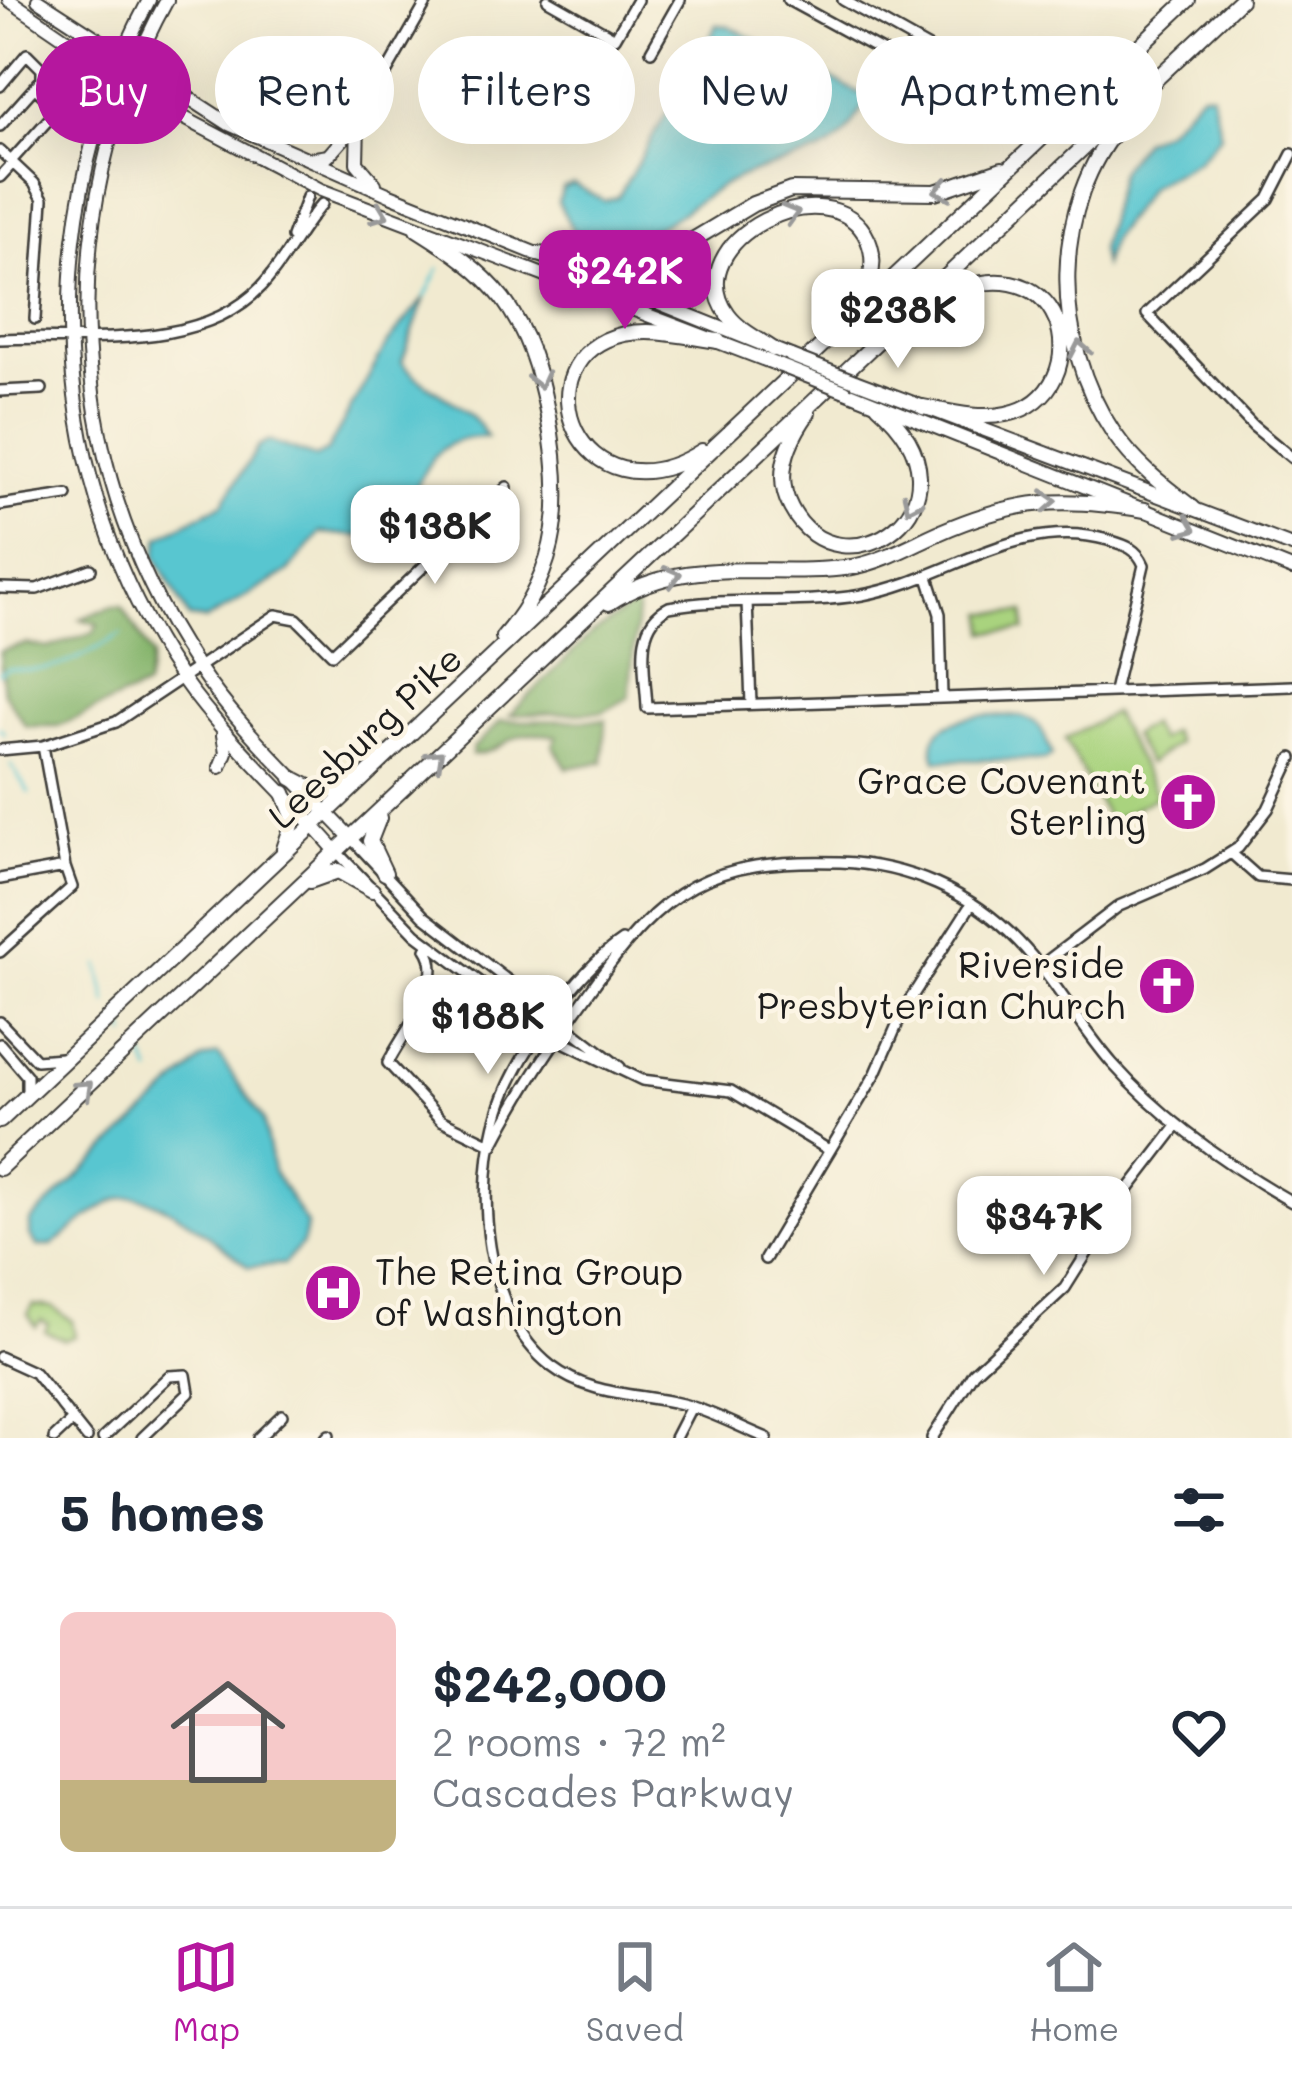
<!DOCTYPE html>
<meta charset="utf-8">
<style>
body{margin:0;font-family:Mali,sans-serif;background:#f6f6f7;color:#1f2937;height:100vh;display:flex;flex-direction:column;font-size:45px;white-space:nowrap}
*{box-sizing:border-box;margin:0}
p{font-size:39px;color:#747a83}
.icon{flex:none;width:66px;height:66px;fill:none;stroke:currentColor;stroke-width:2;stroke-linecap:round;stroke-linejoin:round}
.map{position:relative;height:1438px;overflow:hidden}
.details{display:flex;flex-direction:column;background:#fff;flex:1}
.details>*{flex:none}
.guide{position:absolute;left:36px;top:36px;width:1221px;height:108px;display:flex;gap:24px}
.price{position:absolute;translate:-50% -102px;padding:0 27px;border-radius:24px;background:#fff;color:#222;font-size:39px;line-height:78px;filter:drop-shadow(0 3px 6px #0008)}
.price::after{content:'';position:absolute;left:50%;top:72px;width:36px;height:27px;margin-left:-18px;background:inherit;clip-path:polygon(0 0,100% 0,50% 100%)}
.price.active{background:#b5179e;color:#fff}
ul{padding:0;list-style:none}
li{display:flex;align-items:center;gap:36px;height:300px;padding:0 60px}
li+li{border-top:3px solid #e0e1e3}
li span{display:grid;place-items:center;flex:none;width:336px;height:240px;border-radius:18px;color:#555}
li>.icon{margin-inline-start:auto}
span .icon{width:144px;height:144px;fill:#fffc;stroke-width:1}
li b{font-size:51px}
h2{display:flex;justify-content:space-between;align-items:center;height:144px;padding:0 60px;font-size:51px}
.chip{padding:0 42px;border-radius:54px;background:#fff;box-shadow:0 12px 48px #0002;font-size:42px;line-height:108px}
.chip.active{background:#b5179e;color:#fff}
.dock{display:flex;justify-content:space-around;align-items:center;height:168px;border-top:3px solid #e0e1e3;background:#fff;font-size:33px;color:#747a83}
.dock a{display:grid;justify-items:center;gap:6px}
.dock .active{color:#b5179e}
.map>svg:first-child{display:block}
.green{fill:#a9d37e;stroke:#62784d;stroke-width:3}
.forest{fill:#86b56d;stroke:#516844;stroke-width:3}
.water{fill:#59c6d0;stroke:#3a7176;stroke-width:3}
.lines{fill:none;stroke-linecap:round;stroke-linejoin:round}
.stream{stroke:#59c6d0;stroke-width:3}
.minor-casing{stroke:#3c3b37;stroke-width:14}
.major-casing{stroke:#3c3b37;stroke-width:16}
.highway-casing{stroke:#3c3b37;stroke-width:18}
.minor{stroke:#fff;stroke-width:9}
.major{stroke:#fff;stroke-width:12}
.highway{stroke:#fff;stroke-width:14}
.major-bridge-casing{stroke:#3c3b37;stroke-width:16;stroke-linecap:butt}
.major-bridge{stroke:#fff;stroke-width:12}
.oneway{stroke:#999}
.labels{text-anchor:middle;stroke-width:9;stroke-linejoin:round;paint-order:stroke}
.street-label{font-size:36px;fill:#1c1c1c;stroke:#fcf5e5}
.poi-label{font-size:36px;fill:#1c1c1c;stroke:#fcf5e5;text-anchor:end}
</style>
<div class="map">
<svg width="1292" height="1438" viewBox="0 0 1292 1438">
<rect width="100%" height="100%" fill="#fcf5e5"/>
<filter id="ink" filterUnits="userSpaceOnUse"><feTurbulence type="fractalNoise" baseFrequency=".00833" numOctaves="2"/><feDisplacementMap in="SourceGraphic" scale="24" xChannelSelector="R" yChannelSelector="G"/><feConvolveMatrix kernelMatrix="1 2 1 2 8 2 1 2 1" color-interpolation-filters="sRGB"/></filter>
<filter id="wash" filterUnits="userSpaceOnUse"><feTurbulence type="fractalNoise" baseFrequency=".004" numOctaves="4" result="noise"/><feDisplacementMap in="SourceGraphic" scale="48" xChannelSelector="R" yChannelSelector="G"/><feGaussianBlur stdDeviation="2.7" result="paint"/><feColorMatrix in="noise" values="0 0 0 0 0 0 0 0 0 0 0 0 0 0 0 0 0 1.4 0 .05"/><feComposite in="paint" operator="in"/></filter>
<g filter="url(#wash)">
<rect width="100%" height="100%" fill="#f1ead0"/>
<path class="green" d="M1025,612V630L986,632V613Z
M1113,713L1157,796L1109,822L1065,739Z
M1149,724L1159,740L1171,731L1177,743L1148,764L1132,735Z
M33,1305L52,1307L72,1321L75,1336L65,1340L45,1331L48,1324L41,1320L36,1327L28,1314Z"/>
<path class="forest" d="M638,602L629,697L603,712L510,715L589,636Z
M112,606H122L152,656L146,687L58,726H26L4,693L0,651L27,644L48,648L94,632L98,624L80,619Z
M606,720L603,762L567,768L553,745L557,736C504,727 513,750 472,755L473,748L501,721Z"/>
<path class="water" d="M717,25L729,26L867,97C840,165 800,153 743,176C676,203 661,253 574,233L558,202L563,188L573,184L605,201L618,197Z
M1202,92L1211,93L1221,134L1198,160L1150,186L1112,238L1103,265L1100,250L1120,170L1143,140L1166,129Z
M425,297L402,362C426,393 467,400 487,437C410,434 428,509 378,532C360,540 340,533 320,533L288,572L206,620L189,618L156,557L160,537L223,503L258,447L269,441L315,457L327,451L387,344Z
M994,715C1035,717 1038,716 1052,755L1045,760H936C921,723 969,715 994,715Z
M218,1054L263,1119L273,1171L307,1225L302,1244L284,1264L248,1267C223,1247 159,1190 124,1198C100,1203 71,1232 51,1246H38L30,1236V1222L203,1059Z"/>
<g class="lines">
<path class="stream" d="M425,297L439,268
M0,673L8,668C54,676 83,657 121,634
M0,728L4,733
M11,765L29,793
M99,965L107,1003
M121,1018L127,1035
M141,1050L151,1073"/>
</g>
</g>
<g filter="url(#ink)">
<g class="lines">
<g class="minor-casing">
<path id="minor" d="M548,0L615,38L637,0
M788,0L920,72
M843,0L952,61
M651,51L680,0
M0,86L27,54L42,69V79L0,126
M888,86L979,133
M35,88L66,116
M907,95L933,50
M358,122L428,0
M0,151L34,183L43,199L35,319
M1292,154L1269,199L1147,314L1253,426L1292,458
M11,161L58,109
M0,177L13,163
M292,237L307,197
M0,339C83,335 198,353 261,287C285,262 299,229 322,204
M0,391L42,389
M0,505L67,495
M928,577L940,614L942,698
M0,588L37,589L91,569
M747,602L751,704
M1114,691L1144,565C1137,548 1125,545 1108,540C1017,515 948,580 862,595C798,606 732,596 669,607C632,625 646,673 647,708L1292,686
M0,750L43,746L116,722L276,615L297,619L332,654L507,487
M351,838L424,916L620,1067
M336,851L416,934L555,1038L642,1080L731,1091L829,1150
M1231,853L1258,877L1292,880
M0,879L65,867L43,746
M622,941C577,971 515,1058 499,1110C474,1187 483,1313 551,1366C590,1396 636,1393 682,1404C711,1411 739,1427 767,1438
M426,949C448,980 403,1033 388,1063L441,1120L493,1145
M0,952L72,887L65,867
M1039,967L1119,906L1205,869L1238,848L1268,809L1292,758
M0,1022L36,1060L61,1058
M0,1044L27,1076V1093
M493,1145C521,1090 554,1041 590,991C664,887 708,858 840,862C907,865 971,892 1018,941C1054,978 1079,1025 1112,1063C1162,1119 1227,1165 1292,1202
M765,1259L876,1073L904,1009L972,903
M0,1357L35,1373L87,1438
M54,1438L72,1421
M103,1438L169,1376L186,1375L189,1393L142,1438
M258,1438L282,1415
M326,1438L329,1435
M675,1438L691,1407
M932,1438L973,1373L1065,1288L1121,1199L1178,1125"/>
</g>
<g class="major-casing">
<path id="major" d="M9,0L173,112L321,190L781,366
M38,0L229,124L390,195L791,356
M149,0C38,207 43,459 169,659C215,731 281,787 336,851
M167,0C47,216 64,483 209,683C251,740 303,787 351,838
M358,122L357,163L375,184
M309,159L328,156L357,123
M855,381L1292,546
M845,391L1292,569
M220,767L226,752L223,735"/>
</g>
<g class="highway-casing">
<path id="highway" d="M1123,121C1050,205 1051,340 1113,432C1135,464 1162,485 1193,508
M417,229C449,249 480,269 503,299C528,333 539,370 547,411C564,496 563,568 503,637
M537,254L605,261L645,258L676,250L753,204L791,190L935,192L1002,169
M923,307C1069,217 1104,395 1006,414C979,420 950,412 923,407
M773,349C758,339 739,330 728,315C674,241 833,162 868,240C879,267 868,288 852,309
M808,413C788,441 773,475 791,508C840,601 991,504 878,405
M702,451C578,529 515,358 624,334C655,328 687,337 718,341
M609,603C687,552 767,579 852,567C882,562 911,545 938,533C1016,499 1061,496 1145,510
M292,778L323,794L353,780
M379,818L370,841L385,873
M284,849L294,819L284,793
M310,881L338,871L372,890
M0,1121L1188,0
M0,1168L1240,0"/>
</g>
<use href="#minor" class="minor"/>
<use href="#major" class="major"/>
<use href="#highway" class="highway"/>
<g class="major-bridge-casing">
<path id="major-bridge" d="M791,356L855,381
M781,366L845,391"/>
</g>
<use href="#major-bridge" class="major-bridge"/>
</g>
<defs><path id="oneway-chevron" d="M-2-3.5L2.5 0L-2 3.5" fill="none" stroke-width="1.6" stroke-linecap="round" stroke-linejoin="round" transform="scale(3)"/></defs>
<g class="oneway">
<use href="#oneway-chevron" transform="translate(942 190) rotate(170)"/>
<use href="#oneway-chevron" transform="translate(380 214) rotate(21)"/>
<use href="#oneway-chevron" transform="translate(791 214) rotate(-16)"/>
<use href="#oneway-chevron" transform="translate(1080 349) rotate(-101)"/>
<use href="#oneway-chevron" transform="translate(539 380) rotate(76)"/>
<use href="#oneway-chevron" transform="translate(1049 501) rotate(-3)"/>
<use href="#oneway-chevron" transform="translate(911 504) rotate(115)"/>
<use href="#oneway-chevron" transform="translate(1188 527) rotate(21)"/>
<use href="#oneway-chevron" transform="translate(673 576) rotate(-15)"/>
<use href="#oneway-chevron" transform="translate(436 758) rotate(-43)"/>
<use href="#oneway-chevron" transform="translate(85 1088) rotate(-43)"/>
</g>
</g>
<defs>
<g id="church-disc" transform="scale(3)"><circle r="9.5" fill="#b5179e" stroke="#fcf5e5"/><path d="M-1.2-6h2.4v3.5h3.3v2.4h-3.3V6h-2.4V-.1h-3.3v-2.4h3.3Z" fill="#fff"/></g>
<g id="hospital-disc" transform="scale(3)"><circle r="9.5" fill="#b5179e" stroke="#fcf5e5"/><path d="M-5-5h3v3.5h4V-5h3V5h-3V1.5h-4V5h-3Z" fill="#fff"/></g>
</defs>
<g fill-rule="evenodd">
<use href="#church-disc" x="1188" y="802"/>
<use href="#church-disc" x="1167" y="986"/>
<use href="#hospital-disc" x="333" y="1293"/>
</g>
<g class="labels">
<g class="street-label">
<text transform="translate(365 737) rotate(-43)" y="13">Leesburg Pike</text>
</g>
<g class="poi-label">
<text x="1146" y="794">Grace Covenant<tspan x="1146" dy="41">Sterling</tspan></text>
<text x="1125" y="978">Riverside<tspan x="1125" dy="41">Presbyterian Church</tspan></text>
<text x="375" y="1285" text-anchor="start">The Retina Group<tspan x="375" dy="41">of Washington</tspan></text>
</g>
</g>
</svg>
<b class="price active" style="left:625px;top:332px">$242K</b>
<b class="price" style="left:898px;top:371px">$238K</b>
<b class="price" style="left:435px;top:587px">$138K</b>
<b class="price" style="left:488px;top:1077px">$188K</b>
<b class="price" style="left:1044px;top:1278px">$347K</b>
<div class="guide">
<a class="chip active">Buy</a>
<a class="chip">Rent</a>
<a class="chip">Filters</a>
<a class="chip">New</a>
<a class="chip">Apartment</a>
</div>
</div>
<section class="details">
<h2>5 homes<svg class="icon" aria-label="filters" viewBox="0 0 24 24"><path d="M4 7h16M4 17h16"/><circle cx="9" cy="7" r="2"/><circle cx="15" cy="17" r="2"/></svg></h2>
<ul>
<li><span style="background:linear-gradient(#f6c9c9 70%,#c2b280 0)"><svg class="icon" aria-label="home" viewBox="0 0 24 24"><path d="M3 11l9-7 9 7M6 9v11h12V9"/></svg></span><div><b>$242,000</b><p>2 rooms · 72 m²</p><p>Cascades Parkway</p></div><svg class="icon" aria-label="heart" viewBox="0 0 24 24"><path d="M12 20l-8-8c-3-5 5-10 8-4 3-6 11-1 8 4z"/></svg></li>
</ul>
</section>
<nav class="dock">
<a class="active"><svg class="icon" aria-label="map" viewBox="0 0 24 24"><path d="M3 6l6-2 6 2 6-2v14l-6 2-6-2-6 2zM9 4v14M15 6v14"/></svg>Map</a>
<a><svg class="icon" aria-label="saved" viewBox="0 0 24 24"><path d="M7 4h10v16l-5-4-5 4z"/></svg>Saved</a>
<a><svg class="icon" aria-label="home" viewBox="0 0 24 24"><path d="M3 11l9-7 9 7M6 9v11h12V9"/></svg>Home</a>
</nav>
